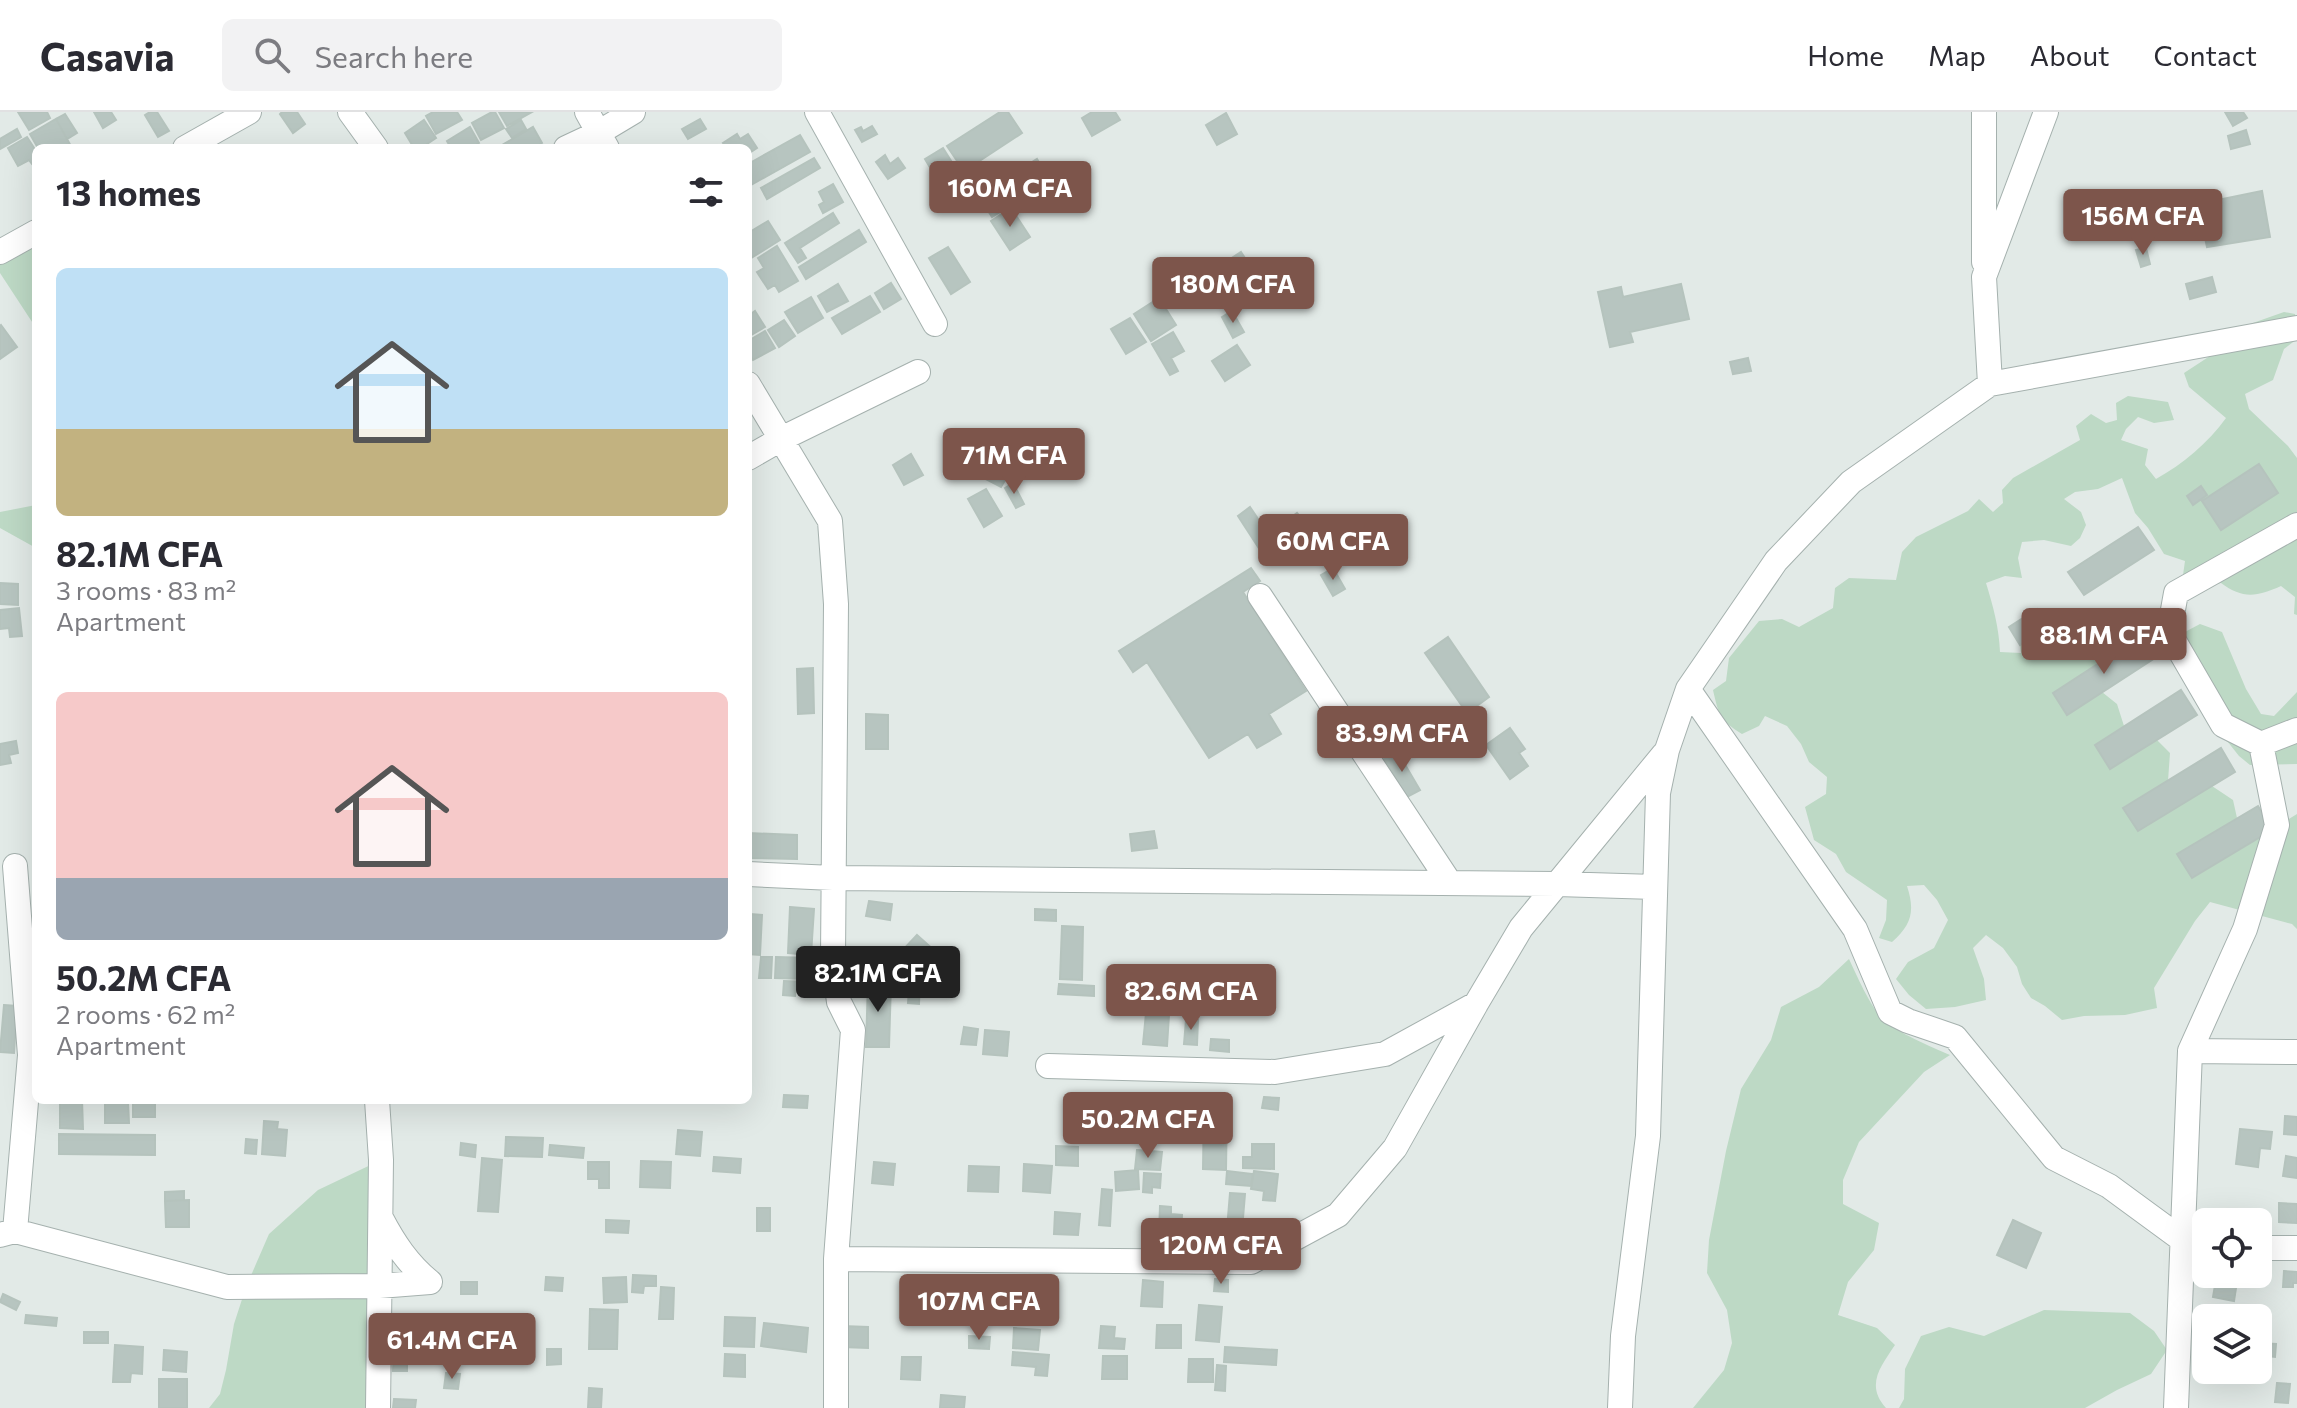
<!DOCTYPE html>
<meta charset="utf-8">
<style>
body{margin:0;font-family:Commissioner,sans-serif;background:#f2f2f3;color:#2b2b33;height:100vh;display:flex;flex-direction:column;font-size:30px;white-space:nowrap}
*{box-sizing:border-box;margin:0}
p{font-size:26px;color:#7c7c81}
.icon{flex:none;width:44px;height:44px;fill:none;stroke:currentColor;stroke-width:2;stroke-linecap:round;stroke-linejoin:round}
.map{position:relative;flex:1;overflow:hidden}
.panel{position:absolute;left:32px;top:32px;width:720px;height:960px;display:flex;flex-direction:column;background:#fff;border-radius:12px;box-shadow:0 8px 32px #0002}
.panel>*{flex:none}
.buttons{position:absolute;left:2192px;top:1096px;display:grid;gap:16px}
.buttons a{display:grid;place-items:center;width:80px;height:80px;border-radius:12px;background:#fff;box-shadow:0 8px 32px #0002;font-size:40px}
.price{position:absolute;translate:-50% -68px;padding:0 18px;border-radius:8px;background:#7d554b;color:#fff;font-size:26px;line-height:52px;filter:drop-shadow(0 2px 4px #0008)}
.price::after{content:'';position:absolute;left:50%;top:48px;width:24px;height:18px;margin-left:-12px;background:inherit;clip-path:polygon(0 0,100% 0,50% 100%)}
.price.active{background:#222;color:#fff}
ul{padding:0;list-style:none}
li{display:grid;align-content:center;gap:16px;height:424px;padding:0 24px}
li span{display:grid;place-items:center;height:248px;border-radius:12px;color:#555}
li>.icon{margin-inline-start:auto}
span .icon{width:144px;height:144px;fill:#fffc;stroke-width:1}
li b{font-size:34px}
h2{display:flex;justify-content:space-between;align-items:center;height:96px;padding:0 24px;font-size:34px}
header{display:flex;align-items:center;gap:48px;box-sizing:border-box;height:112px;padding:0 40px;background:#fff;border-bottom:2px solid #e1e1e2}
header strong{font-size:38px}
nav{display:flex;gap:44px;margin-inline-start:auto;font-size:28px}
.search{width:560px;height:72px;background:#f2f2f3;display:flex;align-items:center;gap:20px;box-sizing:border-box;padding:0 28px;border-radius:12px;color:#7c7c81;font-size:30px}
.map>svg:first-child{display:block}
.green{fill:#bdd9c5}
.building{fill:#b7c5c0;stroke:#b5c3bd;stroke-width:2}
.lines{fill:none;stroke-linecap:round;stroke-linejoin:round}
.minor-casing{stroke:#a5b1ae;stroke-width:26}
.minor{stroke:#fff;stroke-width:24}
</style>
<header>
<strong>Casavia</strong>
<div class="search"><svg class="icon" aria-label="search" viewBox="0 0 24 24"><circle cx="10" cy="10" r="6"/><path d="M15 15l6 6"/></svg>Search here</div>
<nav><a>Home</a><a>Map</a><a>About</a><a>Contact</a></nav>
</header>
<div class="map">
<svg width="2297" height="1296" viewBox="0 0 2297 1296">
<rect width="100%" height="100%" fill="#e2eae7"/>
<path class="green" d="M36,132V216L0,161V148Z
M2284,200L2295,202L2297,227L2284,237L2273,268L2245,282L2249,297L2288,334L2297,346V503L2294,502L2295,485L2281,474C2257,485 2242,487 2221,471L2203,475L2183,463L2185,449L2164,442L2148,416L2135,401L2122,366L2098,377L2075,380L2064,387L2081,400L2086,413L2080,426L2071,434L2044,428L2022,430L2018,446L2022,466L2005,464L1986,471C1993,494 1999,515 2000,540L2021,541L2020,533L2049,514L2101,510L2129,511L2141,524L2053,581L2067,603L2102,580L2117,592L2124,614L2095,633L2110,657L2157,628L2170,641L2168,669L2124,695L2138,719L2212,674L2233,688L2237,706L2178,742L2192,766L2297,702V817L2292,812L2210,790L2195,809L2154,876L2157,896L2125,903L2084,904L2062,908L2045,894L2031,886L2022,872L2017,855L2003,836L1986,823L1973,836L1984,867L1986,888L1955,895L1926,897L1909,883L1896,867L1908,850L1934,836L1948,808L1937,788L1924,773L1907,774C1915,799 1912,812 1892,830L1879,826L1886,808L1887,788L1846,760L1836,742L1814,728L1805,695L1826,682L1827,665L1809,650L1801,632L1787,614L1765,604L1759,614L1742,622C1720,608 1719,604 1713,578L1726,569L1729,546L1759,509L1782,507L1799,515L1833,496L1835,476L1849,466L1896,468L1902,440L1916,425L1968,399L1979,387L1993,400L2003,391L2002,378L2013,366L2080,328L2076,314L2091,302L2106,311L2117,308L2116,291L2128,284L2168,290L2174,308L2154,311L2138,305L2126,317L2121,328L2148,337L2145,353L2156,367C2183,352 2208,331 2226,306L2189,275L2184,261L2210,244L2250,212Z
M36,393V436L0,416V400Z
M2200,512L2222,520L2246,577L2261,602L2274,604L2297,580V652L2250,653L2239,644L2212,610L2181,522Z
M1849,847C1857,864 1870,894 1883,907C1897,921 1932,935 1950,943L1924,960L1859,1030L1843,1068V1092L1879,1111L1874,1138L1848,1170L1838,1203L1877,1216L1895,1233C1881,1254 1865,1273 1886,1296H1693L1724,1258L1732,1231L1727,1198L1707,1161L1709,1128L1726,1039L1741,977L1771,928L1781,895L1819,875Z
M381,1048L378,1296H209L220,1282L226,1258L234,1212L246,1175L269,1122L318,1078Z
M2044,1198L2130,1201L2154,1219L2167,1238L2151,1262L2117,1278L2085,1296H1899L1904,1287L1905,1257L1921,1224L1949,1215L1984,1224Z"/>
<path class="building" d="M18,0H47L50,6L29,18Z
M94,0H111L116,8L103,16Z
M150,0H157L169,19L158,25L145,3Z
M282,0H297L305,12L293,21L280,2Z
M433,0H457L462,8L436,22L426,4Z
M492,0H495L504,16L481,28L472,11Z
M499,0H532L507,14Z
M1000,0H1008L1022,21L964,59L947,34Z
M1092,0H1115L1120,8L1092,24L1082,6Z
M2225,0H2243L2247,6L2233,14Z
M1226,1L1237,22L1217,33L1206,13Z
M65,2L77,21L67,27L56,7Z
M56,7L72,36H38L30,22Z
M700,7L706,17L688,27L682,17Z
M424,8L436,26L421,36H414L405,21Z
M521,8L526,17L512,26L506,17Z
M872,14L877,22L862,30L855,18L861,15L863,19Z
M470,15L479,31L471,36H451L447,29Z
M533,15L542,31L534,36H497Z
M17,17L21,25L0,37V27Z
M2246,18L2250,32L2231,37L2228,24Z
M737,22L740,27L748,22L757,36L748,42V36H727L723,31Z
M800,23L810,40L751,73L748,68V52Z
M27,25L36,39V50L32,52L29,48L18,54L8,36Z
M943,36L963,68L944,79L925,47Z
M885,43L890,52L898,46L905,56L888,67L876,50Z
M814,46L820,56L767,87L761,76Z
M1037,47L1050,68L992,105L979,84Z
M833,72L843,90L823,101L819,93L824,90L819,80Z
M2262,79L2270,125L2207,135L2198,92Z
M1011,96L1030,125L1010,138L991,109Z
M833,101L839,111L800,136L806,146L798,151L785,131Z
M768,109L780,128L748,148V121Z
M859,118L866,130L806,167L799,155Z
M777,134L798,169L779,180L775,173L768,177L757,160L764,156L758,146Z
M948,135L970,170L951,182L929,146Z
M2146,136L2150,152L2141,155L2136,138Z
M1241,140L1256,163L1240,174L1224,151Z
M2212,165L2216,180L2190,187L2186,172Z
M891,171L901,187L884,197L875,181Z
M838,172L848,189L827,200L818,184Z
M1681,172L1689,207L1630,220L1633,230L1610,235L1598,180L1621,175L1623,185Z
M870,184L880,200L842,222L832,206Z
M811,185L823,206L798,221L785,200Z
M1159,186L1176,213L1151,229L1134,202Z
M755,199L765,215L751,223L748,217V204Z
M1232,199L1244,220L1233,226L1222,205Z
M1130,206L1146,230L1126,242L1111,217Z
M784,208L795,224L779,235L768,218Z
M1,213L17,235L0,247V214Z
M765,219L775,236L753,248L748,240V229Z
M1173,220L1184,239L1171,246L1178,259L1170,263L1152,232Z
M1237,233L1250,253L1225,269L1212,249Z
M1748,246L1751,259L1733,262L1730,250Z
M979,318L986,328L967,341L960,331Z
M911,342L923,363L904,373L893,353Z
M2259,352L2278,381L2221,418L2202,389Z
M985,354L1007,365L1001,375L980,364Z
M1013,371L1024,392L1016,396L1005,376Z
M2201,374L2207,383L2193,393L2187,384Z
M986,377L1002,404L984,415L968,387Z
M1250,395L1277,435L1264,444L1238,404Z
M1297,401L1310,417L1296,428L1283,412Z
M2138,415L2154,438L2084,483L2068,460Z
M1251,456L1260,469L1243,480L1306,579L1269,602L1281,622L1257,636L1248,622L1209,646L1147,550L1133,560L1119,539Z
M1333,456L1345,477L1333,484L1321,463Z
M0,471L18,472V493L0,492Z
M19,496L22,524L10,525L9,516L0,517V498Z
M2037,497L2049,514L2020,533L2009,515Z
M2141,524L2155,546L2067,603L2053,581Z
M1448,525L1489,585L1467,601L1425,541Z
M813,556L814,601L798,602L797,557Z
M2181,578L2197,603L2110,657L2095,633Z
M866,602L888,603V637H866Z
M1510,616L1525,637L1519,641L1528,654L1510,667L1486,633Z
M16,629L18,641L9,643L11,651L0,653V632Z
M2221,636L2235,660L2138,719L2123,696Z
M1397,639L1420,678L1407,685L1384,647Z
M2258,694L2272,718L2192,766L2177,742Z
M1154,719L1157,736L1132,739L1130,722Z
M748,721L797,723V747L748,746Z
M869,789L892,792L890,808L866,804Z
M790,795L814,797L811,843L788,841Z
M1035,797L1056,798V809L1035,808Z
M750,802L762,803L760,843L748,842Z
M1062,814L1083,815L1082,868L1060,867Z
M917,823L935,839L920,855L902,839Z
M869,839L897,841L895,866L867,864Z
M761,845H772L771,866H759Z
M776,845L812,846L811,867L775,866Z
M910,867H920L919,892L908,891Z
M784,869L808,870L807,880L795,879V884L783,883Z
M868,869L891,870L889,935H866Z
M1145,870L1175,873L1173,898L1143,896Z
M1059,872L1094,874V884L1058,882Z
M1190,874L1218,875V898H1190Z
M1222,878H1232V897L1221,896Z
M4,893L17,894L14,941L0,940Z
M1146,901L1169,903L1167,934L1143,932Z
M1186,908H1198L1197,933L1184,932Z
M964,915L978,917L976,933L961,932Z
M985,918L1009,920L1007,944L983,942Z
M1211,927L1229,928V940L1210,938Z
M1099,981L1120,983L1119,999L1108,998L1107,1009H1097Z
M784,983L808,984L807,996L783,995Z
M1068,985L1094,987L1091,1012L1066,1009Z
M1264,985L1279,986L1278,998L1262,996Z
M60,988H82L83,1017L60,1016Z
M133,988H155V1005H133Z
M105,990H128L129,1011H105Z
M1145,990H1173L1172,1013L1145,1012Z
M1204,990H1227L1226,1058L1203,1057Z
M2285,1004L2297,1005V1023L2284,1022Z
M264,1009L278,1010L277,1017L287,1018L285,1044L262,1042Z
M2240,1017L2272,1020L2270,1037L2260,1036L2258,1055L2236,1052Z
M678,1018L702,1020L700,1044L676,1042Z
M59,1022L155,1023V1043L59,1042Z
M506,1025L543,1026L542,1045L505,1044Z
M246,1027L257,1028L256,1042L245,1041Z
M461,1031L476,1033L475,1045L460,1043Z
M1252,1032H1274V1057L1243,1056V1045H1252Z
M550,1033L584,1036L583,1046L549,1043Z
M1056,1034L1078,1035V1054L1056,1053Z
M1137,1038L1162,1040L1160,1058L1135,1057Z
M2286,1044L2297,1046V1066L2283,1064Z
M714,1045L741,1047L740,1061L713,1059Z
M482,1046L502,1048L498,1100L478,1099Z
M641,1049L671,1050L670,1076L640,1075Z
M588,1050H609V1076H599V1067H588Z
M874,1050L895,1052L893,1073L872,1071Z
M1024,1052L1052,1054L1050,1081L1023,1079Z
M969,1054L999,1055L998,1080L968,1079Z
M1138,1058L1139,1077L1116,1079L1115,1060Z
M1227,1059L1253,1062L1251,1074L1226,1072Z
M1254,1059L1278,1062L1275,1089L1263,1088L1264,1079L1251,1077Z
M1144,1061L1161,1062L1160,1076L1152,1075V1081L1143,1080Z
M1102,1077L1112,1078L1110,1114L1099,1113Z
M184,1079V1088L165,1089V1080Z
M1230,1081L1245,1082L1243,1106L1228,1105Z
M189,1088V1115H166L165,1089Z
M2279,1091L2297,1092V1111L2279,1110Z
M1160,1094L1171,1095V1102L1182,1103L1181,1123L1159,1122Z
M757,1096H770V1119H757Z
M1055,1100L1080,1102L1078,1123L1054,1122Z
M606,1108L629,1109L628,1121L606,1120Z
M2013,1108L2041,1121L2026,1156L1997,1143Z
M2284,1159L2297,1160V1171H2293V1175H2283Z
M2217,1162L2238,1163L2234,1189L2213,1185Z
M633,1163L656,1164V1174H644L643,1181L632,1180Z
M925,1164L938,1165L937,1191H923Z
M546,1165L563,1166L562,1179L545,1178Z
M626,1165L627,1190L604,1191L603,1166Z
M1215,1167L1228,1168V1180L1214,1179Z
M1143,1168L1163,1170L1162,1195L1141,1194Z
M461,1170H477V1182H461Z
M661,1175L674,1176L673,1207H659Z
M3,1182L20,1190L16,1198L0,1190Z
M1199,1193L1222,1195L1219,1230L1196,1228Z
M590,1197L618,1198L617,1237H589Z
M26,1203L57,1206L56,1214L25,1211Z
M725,1205L755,1206L754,1235L724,1234Z
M764,1211L808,1216L806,1240L761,1234Z
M1157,1213H1181V1236H1156Z
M842,1214L868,1215V1236L842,1235Z
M1101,1214L1115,1215L1114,1226L1125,1227L1124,1237L1099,1236Z
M1014,1216L1040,1218L1038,1238L1013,1236Z
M84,1220H108V1231H84Z
M969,1224L990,1225L989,1237L969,1236Z
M2258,1231L2276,1232L2275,1245L2267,1244V1249H2258Z
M115,1233L143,1235L142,1262L131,1261L130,1270H113Z
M394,1235H407V1259H393Z
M1225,1235L1277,1238L1276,1253L1224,1250Z
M547,1237H561V1252L547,1253Z
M164,1238L187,1240L186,1260L163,1258Z
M432,1238L452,1239V1250H432Z
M1013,1240L1049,1243L1047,1264L1035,1263L1036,1255L1012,1253Z
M725,1242L745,1243V1265L724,1264Z
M1103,1244H1127V1267H1102Z
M902,1245H921L920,1268L901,1267Z
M1189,1247H1213V1270H1188Z
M1217,1253L1226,1254L1225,1279L1215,1278Z
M446,1261L460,1262L458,1277L444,1276Z
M159,1267H187V1296H159Z
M2277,1271L2290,1272L2288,1291L2275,1290Z
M589,1276L602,1277L601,1296H588Z
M941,1283L965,1285L964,1296H940Z
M394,1287L416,1288L415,1296H393Z"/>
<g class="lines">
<g class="minor-casing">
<path id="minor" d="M350,0L376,36
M587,0L607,36
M817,0L935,212
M1984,0V150
M185,36L249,0
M566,36L598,21L633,0
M0,140L36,120
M748,272L830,409L836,492L833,844L839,890L853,918L836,1147V1296
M1990,272L1984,165L2046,0
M748,346L781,327L918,260
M2297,413L2176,481L2169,520L2223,613L2261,632L2297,618
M1260,484L1450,771
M1688,577L1855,817L1890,900L1908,909L1955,925L2054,1046L2109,1074L2184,1129
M15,754L30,943L15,1119
M748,762L833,766L1557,772L1655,775
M2190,939L2297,940
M1048,954L1275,960L1385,942L1476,892
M377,988L381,1048L378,1296
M381,1106C394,1131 408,1152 430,1170
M0,1123L15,1119L227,1175L379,1174L430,1170
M2258,1136H2297
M836,1147L1251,1150L1338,1103L1395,1036L1476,892L1521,816L1663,643
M1620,1296L1623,1224L1648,1024L1658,681L1667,638L1688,577L1776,449L1851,370L1990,272L2297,216
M2176,1296L2190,939L2245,817L2277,713L2261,632"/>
</g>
<use href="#minor" class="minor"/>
</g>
</svg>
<div class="buttons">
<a><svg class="icon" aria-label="locate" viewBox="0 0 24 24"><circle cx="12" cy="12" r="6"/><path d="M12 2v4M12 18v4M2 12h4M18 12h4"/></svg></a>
<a><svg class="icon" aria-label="layers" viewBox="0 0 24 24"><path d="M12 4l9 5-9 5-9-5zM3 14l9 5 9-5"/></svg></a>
</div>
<b class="price" style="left:1010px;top:117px">160M CFA</b>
<b class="price" style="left:2143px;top:145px">156M CFA</b>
<b class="price" style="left:1233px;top:213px">180M CFA</b>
<b class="price" style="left:1014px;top:384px">71M CFA</b>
<b class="price" style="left:1333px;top:470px">60M CFA</b>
<b class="price" style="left:2104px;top:564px">88.1M CFA</b>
<b class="price" style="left:1402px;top:662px">83.9M CFA</b>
<b class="price active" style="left:878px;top:902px">82.1M CFA</b>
<b class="price" style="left:1191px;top:920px">82.6M CFA</b>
<b class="price" style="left:1148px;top:1048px">50.2M CFA</b>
<b class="price" style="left:1221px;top:1174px">120M CFA</b>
<b class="price" style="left:979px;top:1230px">107M CFA</b>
<b class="price" style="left:452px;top:1269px">61.4M CFA</b>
<section class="panel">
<h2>13 homes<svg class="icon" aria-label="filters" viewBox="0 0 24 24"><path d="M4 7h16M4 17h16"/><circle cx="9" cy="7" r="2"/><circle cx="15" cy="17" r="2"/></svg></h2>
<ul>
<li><span style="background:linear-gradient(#bfe0f5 65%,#c2b280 0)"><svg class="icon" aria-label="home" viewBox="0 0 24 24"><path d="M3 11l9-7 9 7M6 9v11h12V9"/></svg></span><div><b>82.1M CFA</b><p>3 rooms · 83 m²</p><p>Apartment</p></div></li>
<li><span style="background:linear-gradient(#f6c9c9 75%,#9aa5b1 0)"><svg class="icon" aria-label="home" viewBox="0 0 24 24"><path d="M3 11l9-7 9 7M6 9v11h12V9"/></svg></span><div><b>50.2M CFA</b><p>2 rooms · 62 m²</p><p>Apartment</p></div></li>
</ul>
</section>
</div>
